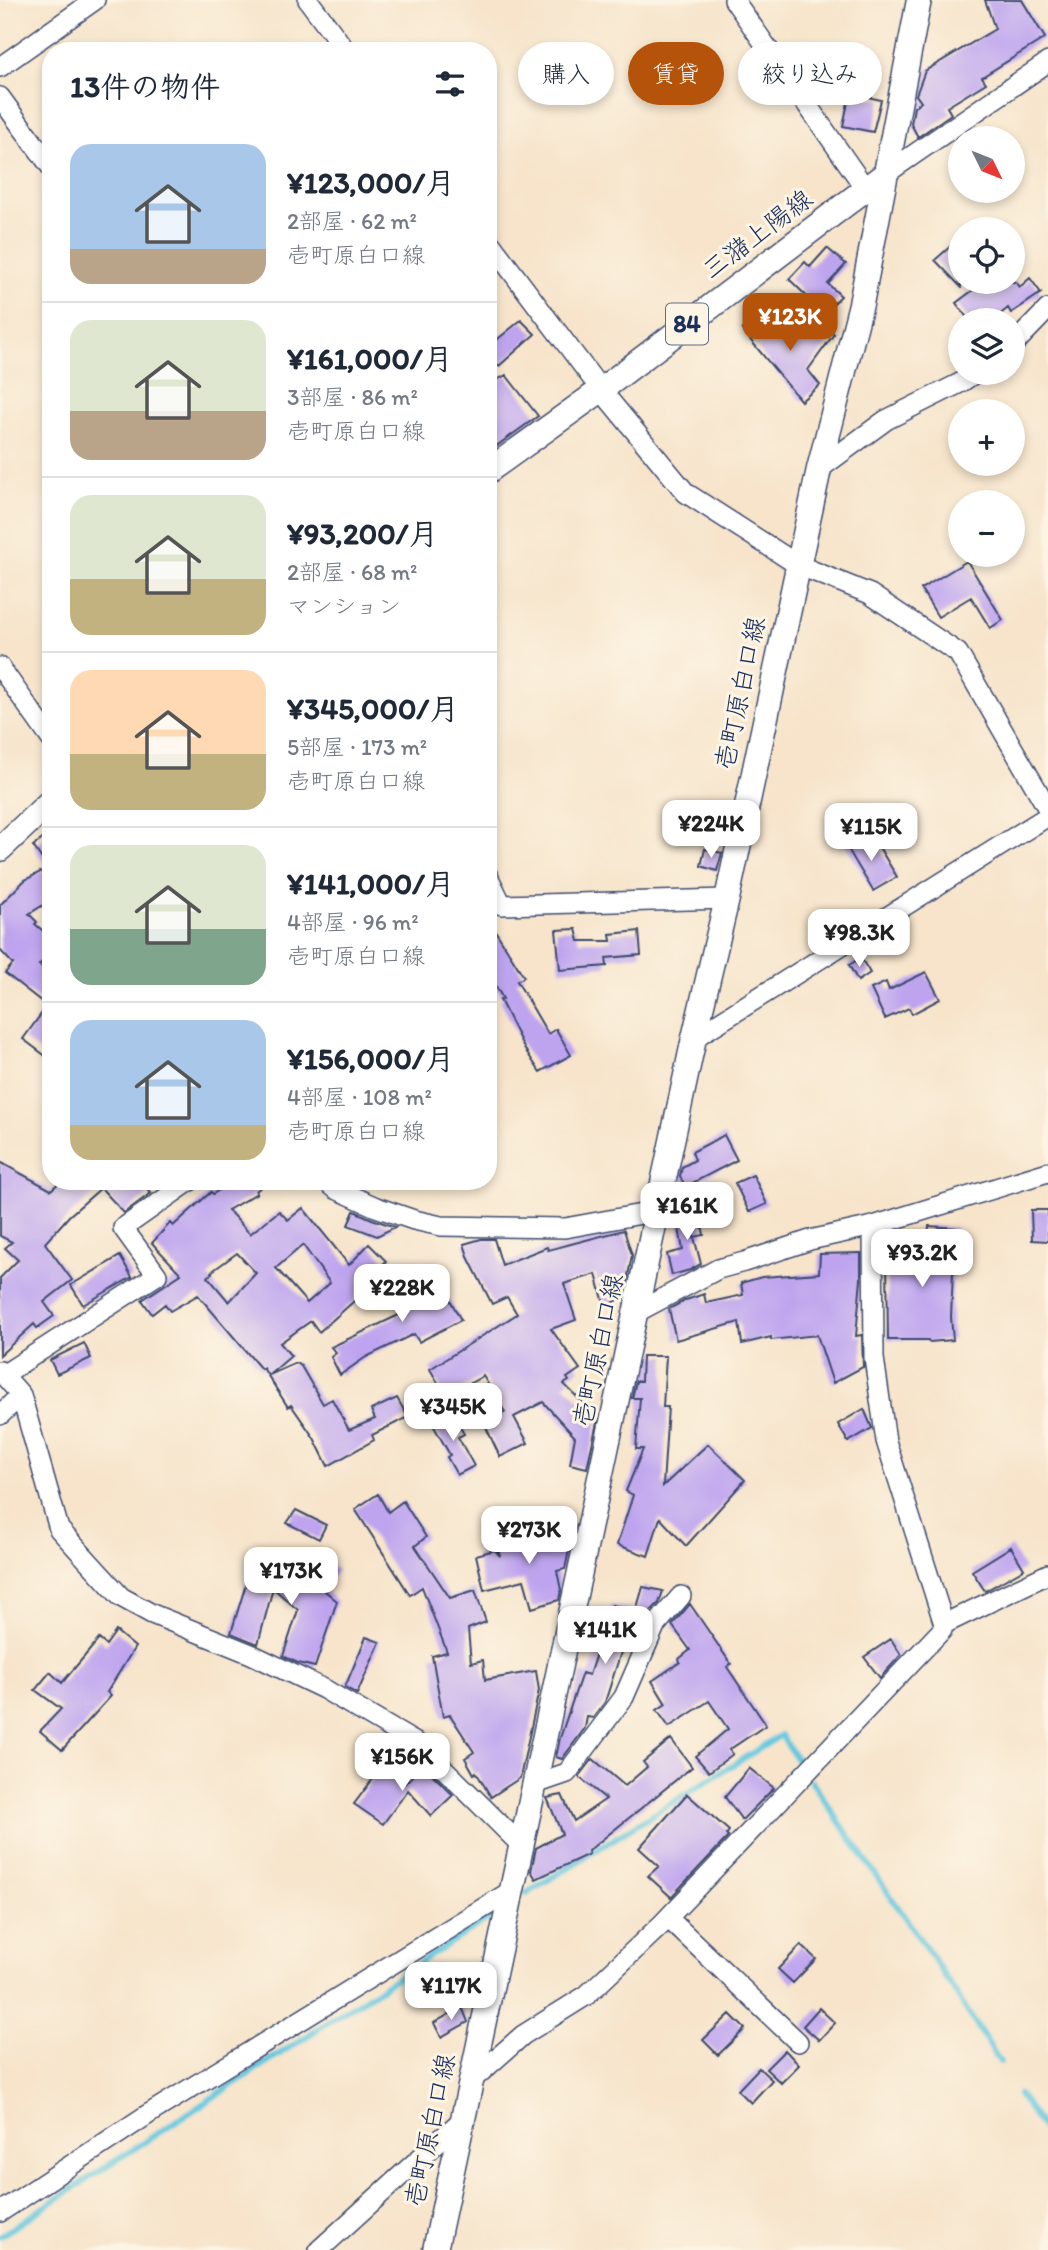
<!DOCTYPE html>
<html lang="ja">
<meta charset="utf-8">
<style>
body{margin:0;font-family:Itim,"Klee One",sans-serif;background:#f2f2f3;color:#1f2937;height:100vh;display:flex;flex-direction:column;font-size:26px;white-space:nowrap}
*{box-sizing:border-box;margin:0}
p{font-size:23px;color:#747a83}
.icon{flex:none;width:38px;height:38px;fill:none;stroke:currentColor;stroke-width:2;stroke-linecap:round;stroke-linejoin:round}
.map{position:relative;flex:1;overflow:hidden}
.side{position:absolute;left:42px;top:42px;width:455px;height:1148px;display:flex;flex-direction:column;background:#fff;border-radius:28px;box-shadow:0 4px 10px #0003}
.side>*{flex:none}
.banner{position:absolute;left:518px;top:42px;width:424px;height:63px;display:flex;gap:14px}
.needle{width:46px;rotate:133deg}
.tools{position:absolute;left:948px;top:126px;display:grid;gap:14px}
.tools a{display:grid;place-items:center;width:77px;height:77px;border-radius:50%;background:#fff;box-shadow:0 4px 10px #0003;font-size:35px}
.price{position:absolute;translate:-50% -60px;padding:0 16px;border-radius:14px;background:#fff;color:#222;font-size:23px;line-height:46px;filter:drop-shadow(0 2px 4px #0008)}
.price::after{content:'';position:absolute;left:50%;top:42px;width:21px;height:16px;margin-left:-10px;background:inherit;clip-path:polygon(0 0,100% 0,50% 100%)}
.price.current{background:#b45309;color:#fff}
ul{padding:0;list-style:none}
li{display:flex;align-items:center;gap:21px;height:175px;padding:0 28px}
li+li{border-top:2px solid #e0e1e3}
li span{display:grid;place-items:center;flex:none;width:196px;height:140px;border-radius:21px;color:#555}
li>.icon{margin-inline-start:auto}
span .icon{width:84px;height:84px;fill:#fffc;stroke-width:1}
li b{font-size:30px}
h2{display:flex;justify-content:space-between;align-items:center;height:84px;padding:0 28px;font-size:30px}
.tag{padding:0 24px;border-radius:32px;background:#fff;box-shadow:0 4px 10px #0003;font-size:24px;line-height:63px}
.tag.current{background:#b45309;color:#fff}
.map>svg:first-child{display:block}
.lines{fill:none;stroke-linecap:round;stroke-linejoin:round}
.stream{stroke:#62c7df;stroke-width:6}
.building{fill:#bea4ef;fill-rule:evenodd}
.minor-casing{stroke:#3c4a6e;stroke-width:22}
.major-casing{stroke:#3c4a6e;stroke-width:27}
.minor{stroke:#fff;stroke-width:19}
.major{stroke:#fff;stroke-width:24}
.labels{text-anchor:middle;stroke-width:6;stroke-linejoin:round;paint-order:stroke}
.shield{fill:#fcf5e5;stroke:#5e6a86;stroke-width:2}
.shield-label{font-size:24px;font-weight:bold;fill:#1b2f5e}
.street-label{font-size:26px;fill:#1b2f5e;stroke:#fcf5e5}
</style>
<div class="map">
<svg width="1048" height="2250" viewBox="0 0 1048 2250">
<rect width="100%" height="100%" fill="#fcf5e5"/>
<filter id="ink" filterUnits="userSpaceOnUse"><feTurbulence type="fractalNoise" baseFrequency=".0143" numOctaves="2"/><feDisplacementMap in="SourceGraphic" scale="14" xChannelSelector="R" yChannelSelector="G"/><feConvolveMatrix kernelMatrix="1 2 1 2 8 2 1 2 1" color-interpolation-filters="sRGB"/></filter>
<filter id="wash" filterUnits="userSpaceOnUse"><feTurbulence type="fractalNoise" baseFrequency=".00686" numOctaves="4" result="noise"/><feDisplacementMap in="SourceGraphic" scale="28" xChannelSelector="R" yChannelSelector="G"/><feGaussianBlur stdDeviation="1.57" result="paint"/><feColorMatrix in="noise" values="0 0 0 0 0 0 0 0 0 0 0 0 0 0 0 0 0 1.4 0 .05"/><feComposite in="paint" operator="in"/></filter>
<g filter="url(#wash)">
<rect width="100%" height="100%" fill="#f7e4cb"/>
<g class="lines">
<path class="stream" d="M812,1782L935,1961L1000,2062
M527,1893L781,1735L797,1760
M1019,2094L1048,2136
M0,2236L499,1911"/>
</g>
<g id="blocks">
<path class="building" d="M985,0H1022L1045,38L982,77L986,83L947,107L951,114L918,137L911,124L914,107L921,102L916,95L925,71L995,29Z
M850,93L881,100L873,132L843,126Z
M961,237V287L935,260Z
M827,248L846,264L828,284L841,296L824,313L789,279L805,262L810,267Z
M1030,278L1041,293L1011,313L1008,308L993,320H969L956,303L984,282H1016L1020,287Z
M763,313L790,345L819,320L834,334L808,370L820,385L801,401L742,330Z
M521,320L535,334L499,366L488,354V347Z
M506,375L538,416L488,452V385Z
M967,561L1003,620L990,628L971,597L938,617L921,589Z
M51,833V900L29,914L37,922L35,924L51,938V953L39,965L51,975V1060L23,1039L47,1006L5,973L13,964L0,950V905L25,880L48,868L33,846Z
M860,836L865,845L874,839L897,877L873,891L845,844Z
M705,849L722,853L717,871L701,866Z
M488,919L524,977L517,981L548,1034L556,1029L571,1055L540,1072L524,1048L500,1000L503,999L488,972Z
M576,929L579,941H611L610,934L639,931L641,955L606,958L607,966L560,970L556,930Z
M861,958L870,973L858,981L849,965Z
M926,972L940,999L912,1014L909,1008L885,1019L871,989L886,982L889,990Z
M724,1135L737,1160L685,1187L680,1176L682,1167L695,1160L692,1152Z
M0,1162L51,1190L61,1181H140L151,1193L124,1213L101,1188L69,1216L45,1243L72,1280L44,1302L54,1316L37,1328L34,1324L0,1355V1278L18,1260L5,1248L12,1242L0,1236Z
M753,1175L767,1204L749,1212L735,1183Z
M233,1181H268L256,1191L257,1193L228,1210L250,1234L279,1211L288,1220L303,1208L349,1265L369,1244L386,1261L353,1302L319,1332L311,1321L280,1343L291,1356L269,1375L296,1363L301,1366L323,1404L332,1399L349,1430L375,1419L371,1410L397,1398L408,1417L372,1435L374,1440L328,1466L314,1438L291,1405L288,1407L263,1368L261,1369L198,1295L170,1311L165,1304L152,1314L142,1300L181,1274L152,1243L170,1223L173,1226L211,1192L213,1194ZM303,1245L330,1283L307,1303L276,1268ZM237,1253L256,1273L229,1302L208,1277L212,1273L211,1272Z
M699,1208L704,1235L694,1237L701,1264L690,1270L672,1275L667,1254L683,1250L676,1212Z
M1031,1210H1048V1241L1032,1240Z
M354,1211L372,1219L395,1227L377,1236L348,1225Z
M929,1226L955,1228L951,1317L953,1340L929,1342L928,1340H888L887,1253H891V1247H927Z
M624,1230L632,1255L627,1281L620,1284L623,1297L605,1307L596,1274L564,1284L576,1320L551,1329L580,1369L567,1378L569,1381L564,1384L598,1418L587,1468L570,1464L575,1437L543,1402L514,1417L528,1443L500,1457L484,1423L505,1412L483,1376L446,1397L430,1369L517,1314L507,1297L492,1304L469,1259L464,1244L481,1239H494L502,1265L547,1247L548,1250Z
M861,1253V1279L856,1336L862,1335L863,1367L833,1383L817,1335L771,1340V1337L742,1344L739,1322L676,1340L669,1309L686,1300L704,1294L706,1303L743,1295L741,1283L762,1277L819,1273L820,1254Z
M120,1256L132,1277L83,1305L71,1285Z
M438,1266L444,1281L441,1283L461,1320L419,1342L414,1334L366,1357L340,1375L331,1357L336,1353L331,1347L403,1313L426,1299L416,1278Z
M84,1343L91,1358L57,1374L50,1360Z
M642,1356H666L663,1407H668L663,1486L708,1444L745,1480L686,1546L660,1518L648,1556L617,1545L633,1495L626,1491L643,1449H636L640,1398H632L636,1381H641Z
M864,1409L872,1428L848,1442L838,1424Z
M452,1413L464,1434L458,1437L474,1466L457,1475L447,1457L450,1455L432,1423Z
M378,1494L388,1512L403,1501L426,1537L415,1546L450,1598L475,1590L486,1622L468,1629L471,1663L483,1660L485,1680L536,1671L539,1690L520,1778L491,1797L476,1772L474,1774L465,1758L474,1752L450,1715L443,1717L432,1656L447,1652L422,1587L410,1595L355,1509Z
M296,1510L326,1525L319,1539L287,1523Z
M574,1527L565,1569L557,1571L561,1590L559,1600L532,1608L524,1580L484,1590L476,1555L495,1550L500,1556L498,1549Z
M1011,1547L1024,1569L985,1591L972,1571Z
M289,1552L315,1575L324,1560L337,1570L325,1591L337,1601L315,1667L298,1663L283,1656L298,1610L273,1588L258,1644L231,1633L246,1584L254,1586Z
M643,1587L663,1591L659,1603L643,1619L632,1648L623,1646L605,1702L593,1718L587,1717L585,1728L562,1759L556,1757L560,1738L582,1673L589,1675L612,1605L636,1611Z
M690,1604L731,1664L727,1667L766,1725L729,1750L733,1754L709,1772L695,1756L728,1729L709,1701L669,1727L657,1710L666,1704L652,1681L680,1662L679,1659L690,1650L672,1625Z
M116,1631L135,1647L107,1692L111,1696L62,1750L40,1731L61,1709L35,1690L50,1672L62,1683L99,1639L106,1645Z
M366,1637L380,1642L357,1694L345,1687Z
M891,1639L901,1655L880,1678L864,1657Z
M671,1739L692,1767L588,1851L589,1854L536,1879L531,1871L536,1848L562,1834L547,1798L562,1795L574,1821L606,1799L579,1777L593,1759L625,1786L647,1767L643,1762Z
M424,1766L453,1795L431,1816L408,1790L383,1824L354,1804L382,1767L405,1783Z
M749,1768L774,1788L742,1820L725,1797Z
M687,1794L729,1831L726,1835L728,1837L671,1897L648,1876L659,1866L639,1848Z
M801,1945L816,1959L793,1983L778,1969Z
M462,2007L468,2022L441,2037L434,2023Z
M819,2008L835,2023L819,2040L803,2026Z
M730,2014L745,2029L718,2055L703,2040Z
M785,2050L799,2065L781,2083L766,2069Z
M759,2068L772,2080L751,2103L738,2090Z"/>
</g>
</g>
<g filter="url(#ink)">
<use href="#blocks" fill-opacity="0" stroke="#3c4a6e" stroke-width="2"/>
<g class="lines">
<g class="minor-casing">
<path id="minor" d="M308,0L346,51
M734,0L865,188
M0,67L95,0
M0,97L51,167
M884,175L1048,62
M488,240L601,390L686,493L798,565L870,594L958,653L1048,809
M1013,345L1048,309
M819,469L886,420L960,383L975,373
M0,667L51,739
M488,876L502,905L727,899
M694,1038L1048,816
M326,1181L336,1189L376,1207L414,1220L441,1226L565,1228L658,1211
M635,1313L718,1269L744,1262L810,1240L873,1226L1048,1172
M0,1371L21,1395L59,1529L121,1597L152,1614L251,1654L324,1689L421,1746L522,1846
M3,1375L157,1275L123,1228L190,1181
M0,1415L21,1395
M944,1624L1048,1574
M535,1784L567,1773L624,1697L655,1626L681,1596
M668,1918L798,2042
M472,2080L523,2035L587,1995L661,1925L942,1630L944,1624L886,1441L874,1358L873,1226
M0,2212L150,2113L511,1891
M319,2250L463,2119"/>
</g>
<g class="major-casing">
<path id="major" d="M488,471L601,390L884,175
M0,849L51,801
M435,2250L694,1038L727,899L819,469L861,304L919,0"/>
</g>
<use href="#minor" class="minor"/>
<use href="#major" class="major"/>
</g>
</g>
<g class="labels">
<rect class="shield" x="666" y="303.5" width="42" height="41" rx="5"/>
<g class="shield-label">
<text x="687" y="332">84</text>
</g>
<g class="street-label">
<text transform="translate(757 234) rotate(-37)" y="9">三潴上陽線</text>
<text transform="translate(740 693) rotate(-78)" y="9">壱町原白口線</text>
<text transform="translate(598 1350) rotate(-78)" y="9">壱町原白口線</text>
<text transform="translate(430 2130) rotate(-78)" y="9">壱町原白口線</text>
</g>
</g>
</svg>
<div class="tools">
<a><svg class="needle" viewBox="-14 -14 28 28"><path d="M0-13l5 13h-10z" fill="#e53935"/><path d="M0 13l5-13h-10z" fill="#747a83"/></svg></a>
<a><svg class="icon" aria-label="locate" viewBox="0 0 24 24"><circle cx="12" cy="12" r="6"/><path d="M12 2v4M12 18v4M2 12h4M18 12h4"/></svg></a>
<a><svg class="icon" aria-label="layers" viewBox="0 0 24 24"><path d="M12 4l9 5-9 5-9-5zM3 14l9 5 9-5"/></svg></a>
<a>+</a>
<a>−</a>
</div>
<b class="price current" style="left:790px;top:353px">¥123K</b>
<b class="price" style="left:711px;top:860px">¥224K</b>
<b class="price" style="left:871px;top:863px">¥115K</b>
<b class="price" style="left:859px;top:969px">¥98.3K</b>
<b class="price" style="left:687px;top:1242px">¥161K</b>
<b class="price" style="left:922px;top:1289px">¥93.2K</b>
<b class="price" style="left:402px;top:1324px">¥228K</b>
<b class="price" style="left:453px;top:1443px">¥345K</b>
<b class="price" style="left:529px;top:1566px">¥273K</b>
<b class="price" style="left:291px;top:1607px">¥173K</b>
<b class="price" style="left:605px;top:1666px">¥141K</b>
<b class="price" style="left:402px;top:1793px">¥156K</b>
<b class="price" style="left:451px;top:2022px">¥117K</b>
<div class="banner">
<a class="tag">購入</a>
<a class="tag current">賃貸</a>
<a class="tag">絞り込み</a>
</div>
<section class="side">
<h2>13件の物件<svg class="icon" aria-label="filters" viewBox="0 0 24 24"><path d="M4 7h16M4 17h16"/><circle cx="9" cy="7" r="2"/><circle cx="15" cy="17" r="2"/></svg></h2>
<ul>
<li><span style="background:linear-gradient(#a9c7e8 75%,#b9a48a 0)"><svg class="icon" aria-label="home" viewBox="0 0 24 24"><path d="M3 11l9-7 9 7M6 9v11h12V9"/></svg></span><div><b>¥123,000/月</b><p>2部屋 · 62 m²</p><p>壱町原白口線</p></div></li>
<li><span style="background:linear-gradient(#dfe7d0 65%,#b9a48a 0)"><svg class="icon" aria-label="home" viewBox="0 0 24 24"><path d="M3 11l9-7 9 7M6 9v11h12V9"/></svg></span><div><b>¥161,000/月</b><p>3部屋 · 86 m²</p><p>壱町原白口線</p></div></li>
<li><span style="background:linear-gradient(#dfe7d0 60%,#c2b280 0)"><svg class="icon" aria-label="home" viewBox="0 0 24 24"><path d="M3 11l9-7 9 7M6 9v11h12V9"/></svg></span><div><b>¥93,200/月</b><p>2部屋 · 68 m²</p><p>マンション</p></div></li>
<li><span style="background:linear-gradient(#ffd9b3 60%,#c2b280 0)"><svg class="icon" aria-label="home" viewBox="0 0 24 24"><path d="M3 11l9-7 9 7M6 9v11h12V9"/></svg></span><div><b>¥345,000/月</b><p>5部屋 · 173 m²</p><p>壱町原白口線</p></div></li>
<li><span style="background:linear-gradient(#dfe7d0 60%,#7fa58c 0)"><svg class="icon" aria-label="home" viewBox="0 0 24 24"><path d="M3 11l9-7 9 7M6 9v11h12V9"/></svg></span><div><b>¥141,000/月</b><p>4部屋 · 96 m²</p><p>壱町原白口線</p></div></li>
<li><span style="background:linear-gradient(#a9c7e8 75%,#c2b280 0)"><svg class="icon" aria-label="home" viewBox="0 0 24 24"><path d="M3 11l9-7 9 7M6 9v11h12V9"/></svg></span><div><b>¥156,000/月</b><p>4部屋 · 108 m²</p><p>壱町原白口線</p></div></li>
</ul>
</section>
</div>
